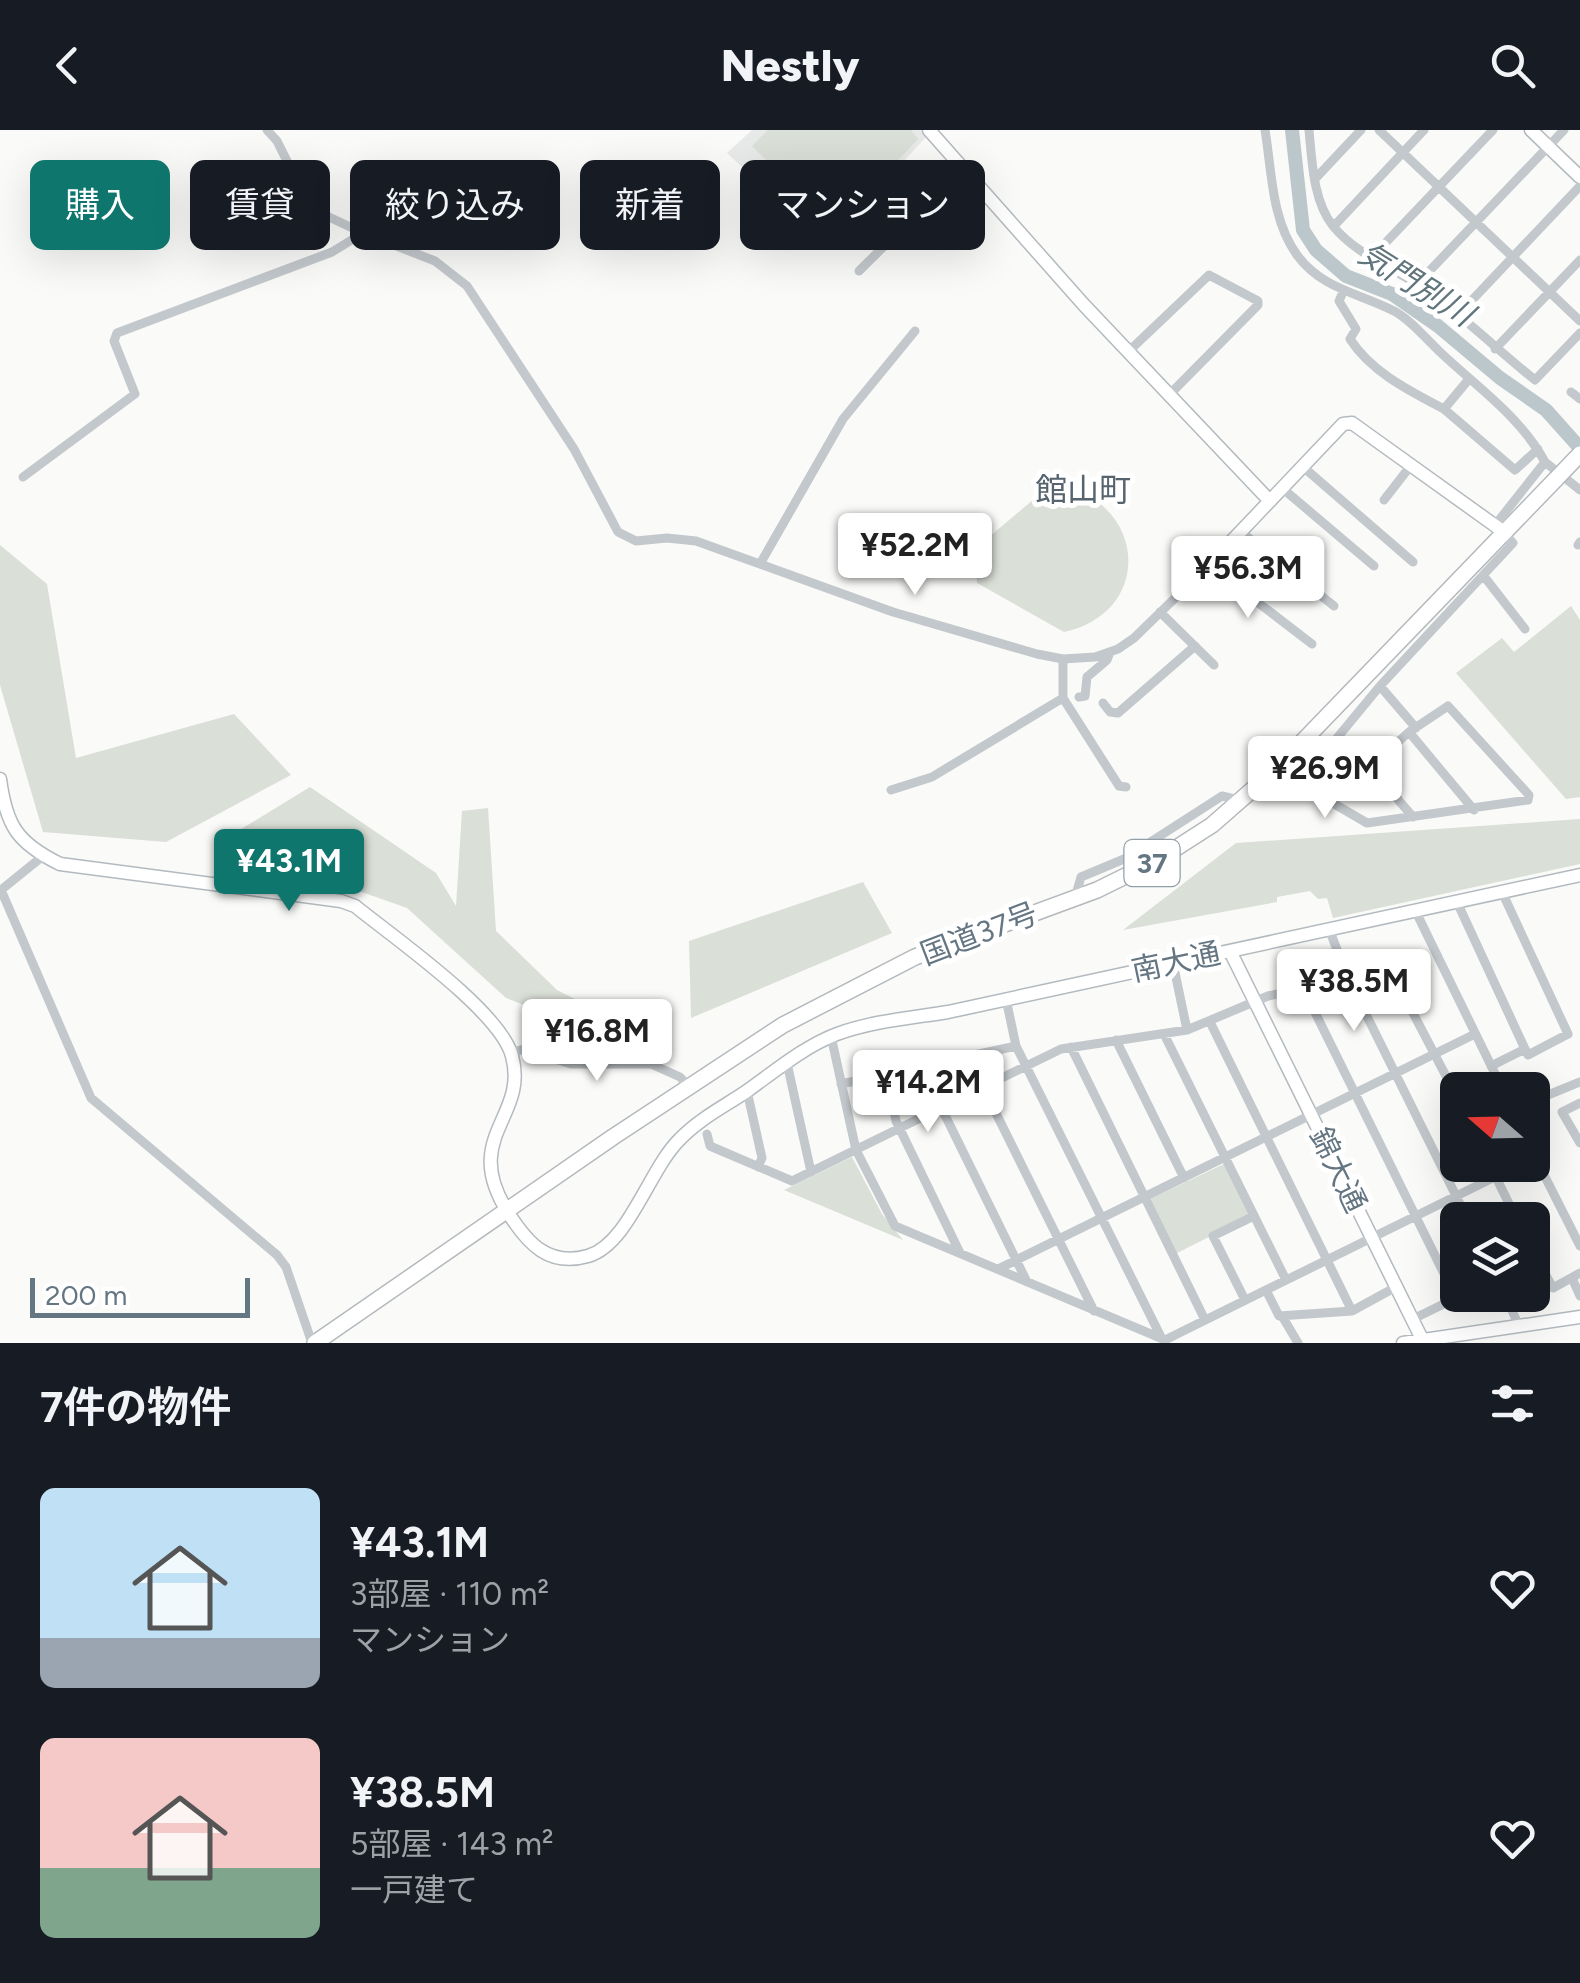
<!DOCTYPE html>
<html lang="ja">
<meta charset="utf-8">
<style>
body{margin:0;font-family:Figtree,"Noto Sans JP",sans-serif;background:#20242c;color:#f1f3f6;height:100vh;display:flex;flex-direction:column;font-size:38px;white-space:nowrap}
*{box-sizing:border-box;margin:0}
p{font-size:32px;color:#9ea1a6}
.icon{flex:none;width:55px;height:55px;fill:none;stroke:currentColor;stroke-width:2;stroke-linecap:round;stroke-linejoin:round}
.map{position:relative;height:1213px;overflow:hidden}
.details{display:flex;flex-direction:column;background:#171b24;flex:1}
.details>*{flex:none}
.guide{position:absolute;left:30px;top:30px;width:1000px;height:90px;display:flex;gap:20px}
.needle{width:65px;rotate:290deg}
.controls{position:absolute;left:1440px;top:942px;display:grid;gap:20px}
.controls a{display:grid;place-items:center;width:110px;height:110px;border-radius:15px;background:#171b24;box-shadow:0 10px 40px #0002;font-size:50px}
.scale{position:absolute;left:30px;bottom:25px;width:220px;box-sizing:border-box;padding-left:10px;border:5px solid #657683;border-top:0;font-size:28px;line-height:35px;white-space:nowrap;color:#657683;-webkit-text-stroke:8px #fff;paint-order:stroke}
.price{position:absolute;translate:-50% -85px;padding:0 22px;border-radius:10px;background:#fff;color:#222;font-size:32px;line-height:65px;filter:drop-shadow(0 2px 5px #0008)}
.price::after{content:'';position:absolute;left:50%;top:60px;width:30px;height:22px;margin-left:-15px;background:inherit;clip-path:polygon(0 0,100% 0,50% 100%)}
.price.on{background:#0f766e;color:#fff}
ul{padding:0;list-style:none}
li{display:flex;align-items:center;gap:30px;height:250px;padding:0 40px}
li span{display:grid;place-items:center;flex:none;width:280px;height:200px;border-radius:15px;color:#555}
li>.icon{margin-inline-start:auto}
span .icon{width:120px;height:120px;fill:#fffc;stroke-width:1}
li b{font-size:42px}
h2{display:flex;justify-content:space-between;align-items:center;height:120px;padding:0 40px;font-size:42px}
.pill{padding:0 35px;border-radius:15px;background:#171b24;box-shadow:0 10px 40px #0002;font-size:35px;line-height:90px}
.pill.on{background:#0f766e;color:#fff}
header{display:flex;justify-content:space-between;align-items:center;height:130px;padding:0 40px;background:#171b24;font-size:45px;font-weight:800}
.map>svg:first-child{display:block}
.built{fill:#e8e9e9}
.green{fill:#dadfd7}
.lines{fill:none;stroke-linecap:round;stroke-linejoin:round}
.river{stroke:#bbc7cb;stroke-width:14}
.secondary-casing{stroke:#b3babf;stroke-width:15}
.highway-casing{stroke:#b4b9bd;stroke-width:18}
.street{stroke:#c3c8cc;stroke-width:9}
.secondary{stroke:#fff;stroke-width:12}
.highway{stroke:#fff;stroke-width:15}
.highway-bridge-casing{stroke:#b4b9bd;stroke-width:18;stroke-linecap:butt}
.highway-bridge{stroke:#fff;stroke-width:15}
.labels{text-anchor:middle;stroke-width:10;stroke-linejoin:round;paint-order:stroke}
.shield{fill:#fff;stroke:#939fa8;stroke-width:2.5}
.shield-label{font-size:28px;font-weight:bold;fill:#657683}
.street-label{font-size:30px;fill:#657683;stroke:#fff}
.water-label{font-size:32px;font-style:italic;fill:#60757c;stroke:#fff}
.neighbourhood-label{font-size:32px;fill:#57646e;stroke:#fff}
</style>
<header><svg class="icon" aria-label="back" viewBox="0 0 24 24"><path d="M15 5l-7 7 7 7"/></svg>Nestly<svg class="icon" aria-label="search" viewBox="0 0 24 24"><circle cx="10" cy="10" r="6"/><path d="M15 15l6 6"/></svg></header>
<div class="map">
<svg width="1580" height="1213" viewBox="0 0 1580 1213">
<rect width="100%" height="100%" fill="#fafaf8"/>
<path class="built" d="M752,0H920L926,7L833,108L822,111L727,23Z"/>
<path class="green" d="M768,0H911L918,9L841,91H828L752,16Z
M1063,355C1150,379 1150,484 1064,502L977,453L975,419L1047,358Z
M0,415L47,454L76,628L234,584L291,645L166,712L43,702L0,555Z
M1571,476L1580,490V667L1566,669L1456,543L1502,508L1514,522Z
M310,657L436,743L456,776L462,681L488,678L496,801L557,860L612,888L585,899L506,868L407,778L220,712Z
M1580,689V734L1333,788L1327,768L1318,769L1310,761L1277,767V772L1123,800L1236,713Z
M863,752L892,803L691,888L689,811Z
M852,1027L882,1084L903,1110L784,1060Z
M1226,1033L1251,1086L1175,1124L1150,1069Z"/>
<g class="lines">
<path class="river" d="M1292,0L1303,100L1316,120L1346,146L1392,164L1438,196L1500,248L1546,280L1580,318"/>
<g class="secondary-casing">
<path id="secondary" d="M929,0L1084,175L1270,371
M1531,0L1580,47
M1209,435L1343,294L1352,293L1504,402
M0,649C6,695 17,713 60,734L341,771L355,776C393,807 500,881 512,926C529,988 459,1007 509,1084C528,1114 549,1137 588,1126C629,1114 649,1039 680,1009C699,989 725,976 747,961C775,941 805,916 837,904C873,891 911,888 948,882L1580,745
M1230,821L1422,1209
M1403,1213L1580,1187"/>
</g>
<g class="highway-casing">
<path id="highway" d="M315,1213L613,1007L783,895L915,827L1097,760L1156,731L1212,695L1276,639L1556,349"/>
</g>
<path class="street" d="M267,0L277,11L303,63L313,75L329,87L363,103L435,131L467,156L574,319L618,402L636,411L667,408L696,411L893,482L1037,524L1063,529L1095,527L1118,519L1134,508L1209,435L1312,514
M1265,0C1272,41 1271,89 1297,125C1322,159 1359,163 1394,181C1411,190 1426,209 1440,222C1477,257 1520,286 1545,332L1496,394
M1309,0C1312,31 1313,71 1333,96C1354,122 1387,135 1415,153C1457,180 1495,218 1535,250L1580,203
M1379,0L1580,191
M1315,49L1361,0
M1334,96L1424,0
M1371,128L1493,0
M859,141L962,39
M1417,154L1564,0
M1343,162L1339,171L1356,199L1350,209C1371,242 1410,261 1444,279
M1457,186L1580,56
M1495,219L1580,130
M1129,221L1209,145L1258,171V175L1170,264
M1469,249L1444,279L1515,340L1538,319
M1571,262L1580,269
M1545,332L1580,360
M1302,336L1413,432
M23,347L135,264L114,211L117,203L332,122L363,103
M1282,358L1374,436
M1384,370L1412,334
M1240,401L1334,476
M1578,415L1580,412
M760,434L843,289L915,201
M1483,445L1525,499
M1160,482L1214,535
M1063,529V568L1119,656L1126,657
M1079,567L1085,566L1087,547L1107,530L1110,522
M1103,573L1110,582L1118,583L1195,516
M1448,576L1529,665L1528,670L1367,693L1331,672L1409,602Z
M1416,598L1380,556L1513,413L1504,402
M1409,602L1474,680
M1370,637L1413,687
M891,660L932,647L1063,568
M1331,672L1299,654L1380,556
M43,726L1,760L91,968L277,1125L286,1137L312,1213
M1075,768L1081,747L1124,729L1222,666L1239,670
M1457,772L1525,919
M1415,780L1503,960
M1329,799L1348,848L1468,1090
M1173,833L1187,900
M1303,858L1456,1168
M1006,869L1016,916L1162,1209
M1210,892L1352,1181
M1164,904L1286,1150
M831,906L856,1020L895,1096L1165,1210L1519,1035
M1116,910L1184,1048
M1071,917L1205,1190
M511,923L524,919L571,934H651L680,947L689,957
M787,933L811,1042
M1491,936L1525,919L1528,925L1568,904L1502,762
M886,943L896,991L960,1123
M841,954L1016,916
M983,957L1094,1181
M747,961L762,1028L758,1037
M1543,967L1580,952
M1580,973L1562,982L1580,1013
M941,977L1027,1152
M707,1004L710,1016L792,1051L1061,919L1187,900L1268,866L1390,839L1458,969
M1532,1021L1580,1116
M1490,1035L1517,1090
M1532,1129L1536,1127L1553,1158L1580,1143
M998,1139L1475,904
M1572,1148L1580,1166
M1266,1160L1279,1186L1352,1181L1396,1157
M1505,1165L1519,1196
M1245,1170L1213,1106L1254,1086
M1282,1186L1298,1213
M1413,1189L1462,1165"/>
<use href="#secondary" class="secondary"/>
<use href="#highway" class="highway"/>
<g class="highway-bridge-casing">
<path id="highway-bridge" d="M1556,349L1580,324"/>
</g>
<use href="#highway-bridge" class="highway-bridge"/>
</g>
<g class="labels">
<rect class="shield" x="1124.5" y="710" width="55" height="46" rx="8"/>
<g class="shield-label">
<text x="1152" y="743">37</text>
</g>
<g class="street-label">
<text transform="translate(979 804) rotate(-21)" y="10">国道37号</text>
<text transform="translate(1176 832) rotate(-12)" y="10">南大通</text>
<text transform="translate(1338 1040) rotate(64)" y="10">錦大通</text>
</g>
<g class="water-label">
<text transform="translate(1416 154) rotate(32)" y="11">気門別川</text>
</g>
<g class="neighbourhood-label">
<text x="1083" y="371">館山町</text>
</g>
</g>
</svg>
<div class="controls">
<a><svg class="needle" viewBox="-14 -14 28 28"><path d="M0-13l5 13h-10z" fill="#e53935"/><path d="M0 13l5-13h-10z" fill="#9ea1a6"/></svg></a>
<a><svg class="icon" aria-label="layers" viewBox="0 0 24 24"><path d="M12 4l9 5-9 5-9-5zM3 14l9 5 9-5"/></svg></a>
</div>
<div class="scale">200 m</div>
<b class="price" style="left:915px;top:468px">¥52.2M</b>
<b class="price" style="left:1248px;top:491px">¥56.3M</b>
<b class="price" style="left:1325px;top:691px">¥26.9M</b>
<b class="price on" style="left:289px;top:784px">¥43.1M</b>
<b class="price" style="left:1354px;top:904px">¥38.5M</b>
<b class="price" style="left:597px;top:954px">¥16.8M</b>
<b class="price" style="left:928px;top:1005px">¥14.2M</b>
<div class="guide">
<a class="pill on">購入</a>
<a class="pill">賃貸</a>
<a class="pill">絞り込み</a>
<a class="pill">新着</a>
<a class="pill">マンション</a>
</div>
</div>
<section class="details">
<h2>7件の物件<svg class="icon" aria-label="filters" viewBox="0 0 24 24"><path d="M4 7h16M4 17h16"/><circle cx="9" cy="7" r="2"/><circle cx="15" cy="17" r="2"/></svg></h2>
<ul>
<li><span style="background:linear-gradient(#bfe0f5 75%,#9aa5b1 0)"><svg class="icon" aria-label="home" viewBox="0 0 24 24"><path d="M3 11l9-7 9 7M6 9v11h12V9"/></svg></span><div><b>¥43.1M</b><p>3部屋 · 110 m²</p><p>マンション</p></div><svg class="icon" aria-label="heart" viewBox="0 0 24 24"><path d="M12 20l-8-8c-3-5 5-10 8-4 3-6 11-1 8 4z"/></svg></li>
<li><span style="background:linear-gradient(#f6c9c9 65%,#7fa58c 0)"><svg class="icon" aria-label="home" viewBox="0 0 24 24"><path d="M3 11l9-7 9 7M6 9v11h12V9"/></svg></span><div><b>¥38.5M</b><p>5部屋 · 143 m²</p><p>一戸建て</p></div><svg class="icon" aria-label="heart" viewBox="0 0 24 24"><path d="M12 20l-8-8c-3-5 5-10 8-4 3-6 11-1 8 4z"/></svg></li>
</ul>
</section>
